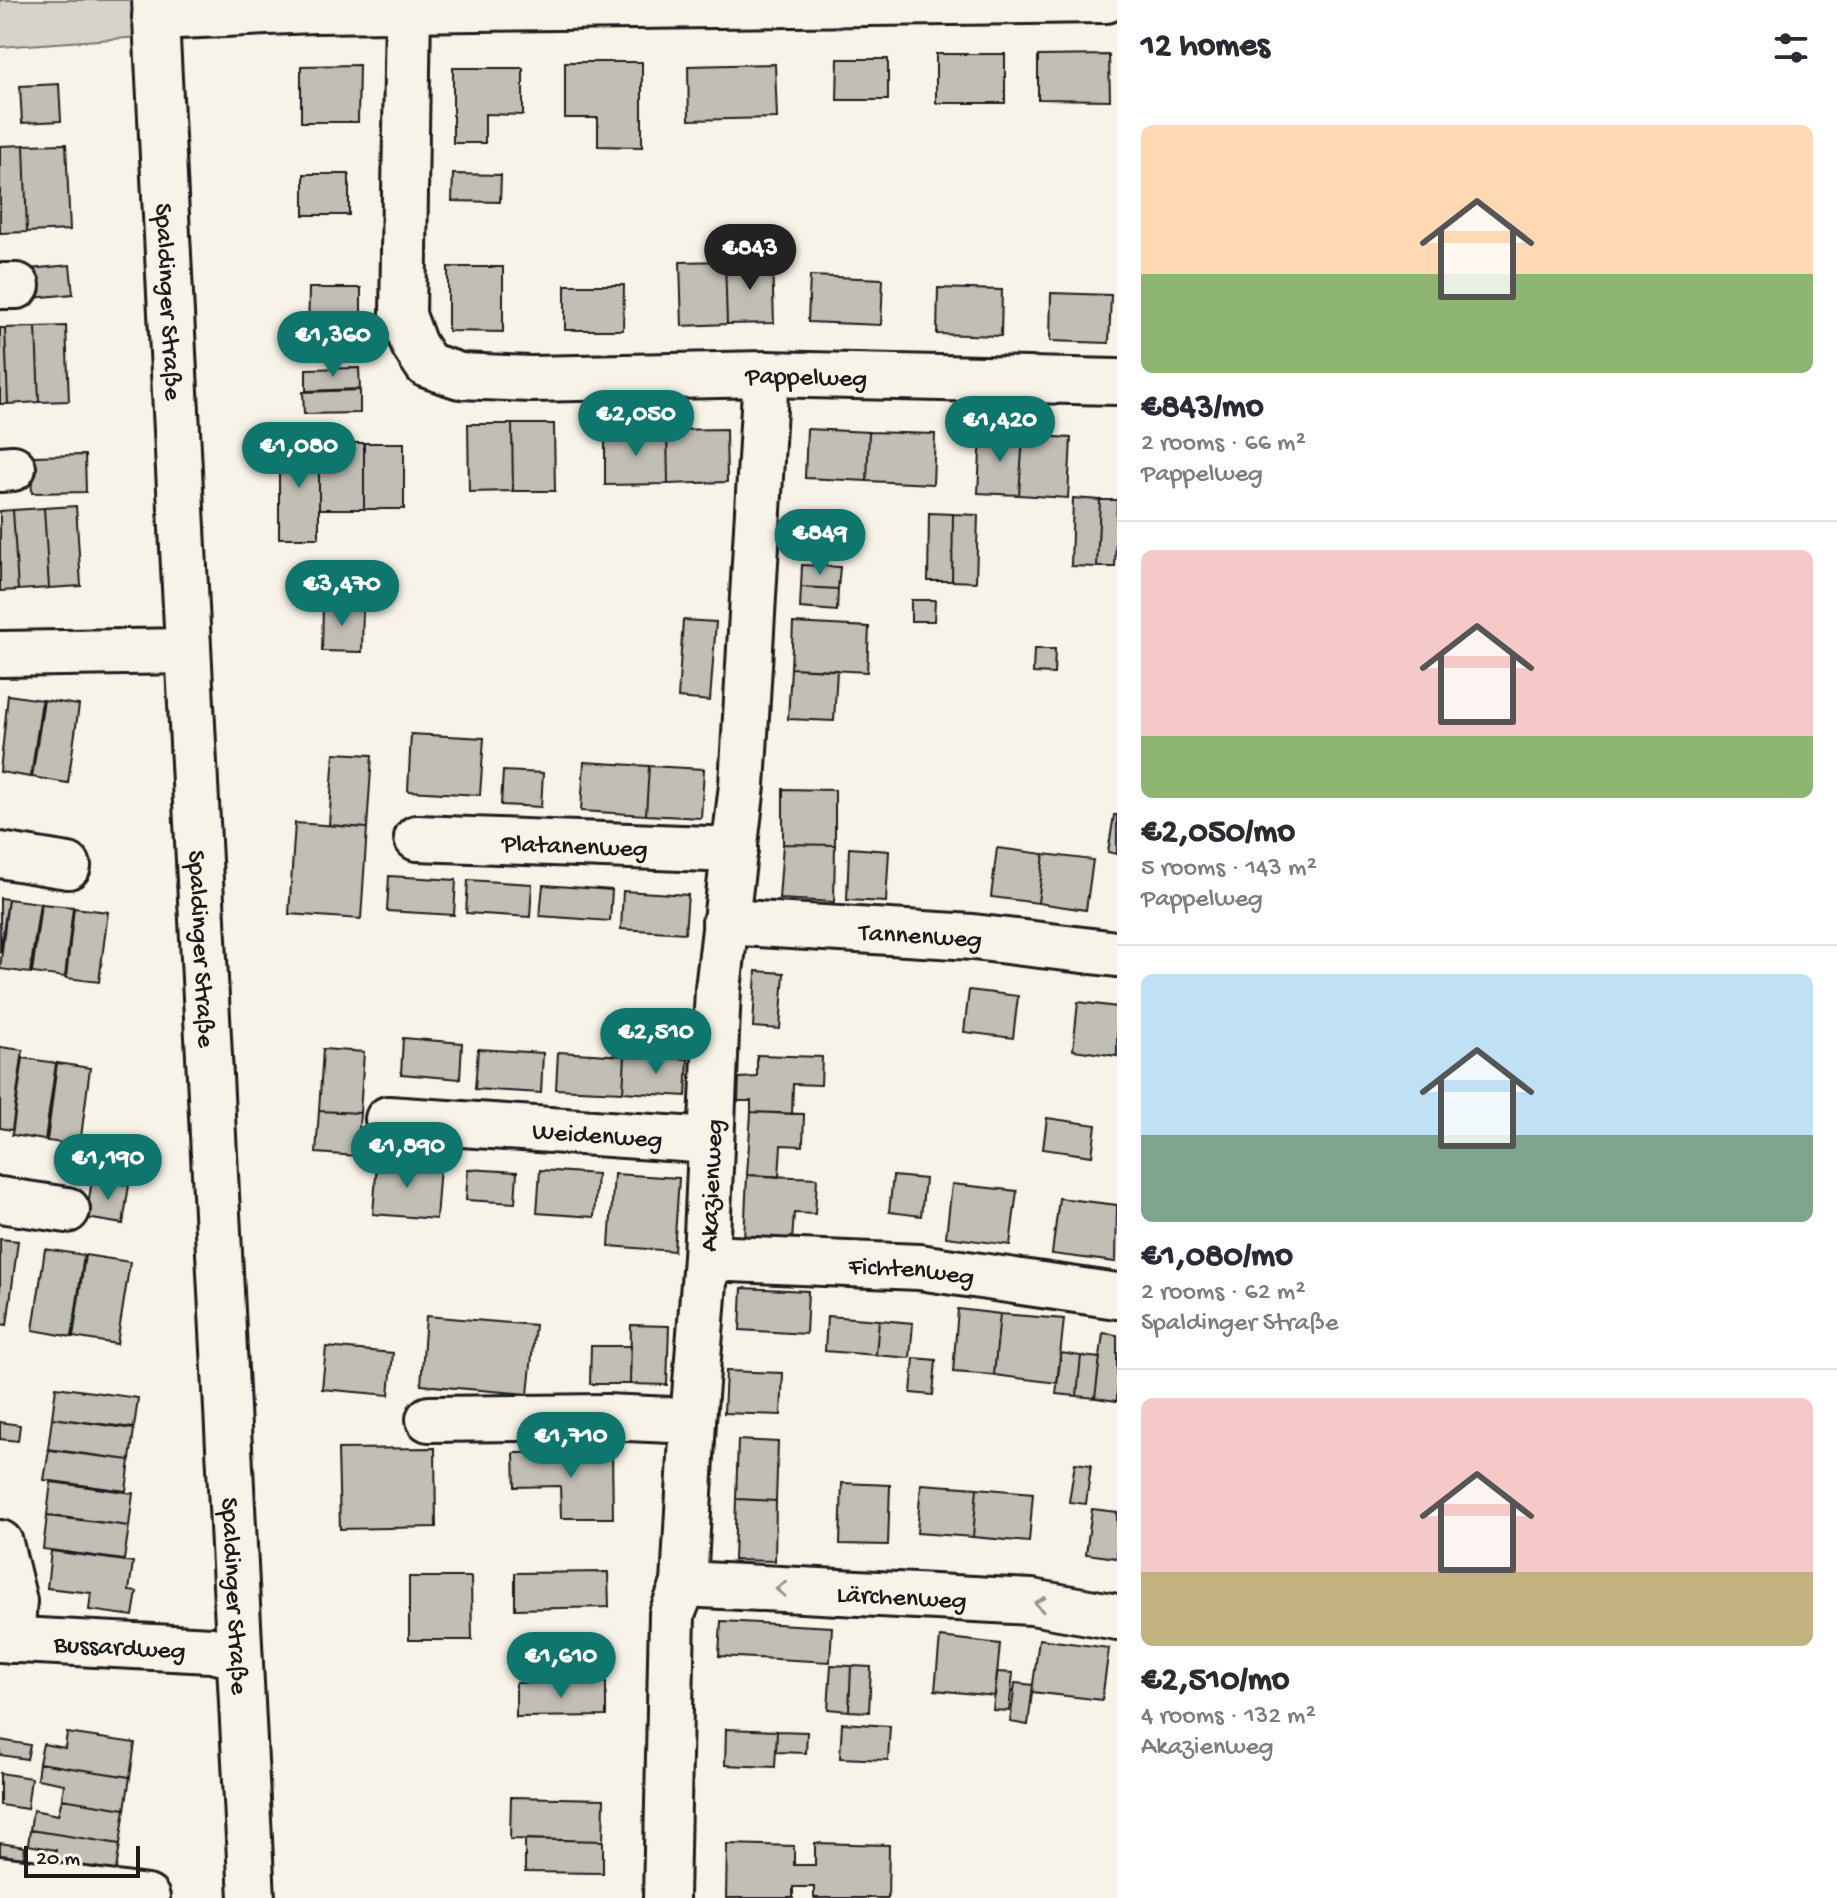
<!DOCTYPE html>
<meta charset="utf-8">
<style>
body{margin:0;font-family:"Gochi Hand",sans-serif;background:#f7f7f7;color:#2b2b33;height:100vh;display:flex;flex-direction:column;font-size:30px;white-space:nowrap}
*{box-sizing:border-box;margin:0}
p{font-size:26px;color:#7c7c81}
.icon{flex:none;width:44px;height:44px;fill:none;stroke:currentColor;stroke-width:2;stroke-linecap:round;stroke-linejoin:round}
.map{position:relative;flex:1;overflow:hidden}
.sheet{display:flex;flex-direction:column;background:#fff;width:720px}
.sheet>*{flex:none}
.scale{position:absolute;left:24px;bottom:20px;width:116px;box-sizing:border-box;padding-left:8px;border:4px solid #1c1c1c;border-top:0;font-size:22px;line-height:28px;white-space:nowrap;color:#1c1c1c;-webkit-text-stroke:6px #f7f3e8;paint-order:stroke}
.price{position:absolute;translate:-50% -68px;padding:0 18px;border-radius:28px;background:#0f766e;color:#fff;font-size:26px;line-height:52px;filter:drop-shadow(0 2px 4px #0008)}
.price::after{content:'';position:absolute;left:50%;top:48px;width:24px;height:18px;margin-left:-12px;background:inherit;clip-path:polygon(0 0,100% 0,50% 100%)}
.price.active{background:#222;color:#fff}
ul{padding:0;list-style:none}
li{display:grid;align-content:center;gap:16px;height:424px;padding:0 24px}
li+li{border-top:2px solid #e1e1e2}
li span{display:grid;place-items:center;height:248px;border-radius:12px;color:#555}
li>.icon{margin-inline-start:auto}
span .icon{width:144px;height:144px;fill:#fffc;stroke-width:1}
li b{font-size:34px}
h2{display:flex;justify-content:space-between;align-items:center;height:96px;padding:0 24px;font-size:34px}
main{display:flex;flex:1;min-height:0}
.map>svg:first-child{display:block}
.green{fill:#d7d3cb;stroke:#7a7874;stroke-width:2}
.building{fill:#c0beb5;stroke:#1c1c1c;stroke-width:2}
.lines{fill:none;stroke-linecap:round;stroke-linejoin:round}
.minor-casing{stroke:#1c1c1c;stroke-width:50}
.minor{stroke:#f7f3e8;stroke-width:44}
.oneway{stroke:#94928c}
.labels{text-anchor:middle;stroke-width:8;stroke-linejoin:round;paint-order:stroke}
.street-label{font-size:26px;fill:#1c1c1c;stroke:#f7f3e8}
</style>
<main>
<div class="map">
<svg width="1117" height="1898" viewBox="0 0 1117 1898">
<rect width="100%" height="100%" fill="#f7f3e8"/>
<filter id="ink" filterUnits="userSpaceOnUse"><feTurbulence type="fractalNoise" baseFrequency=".0125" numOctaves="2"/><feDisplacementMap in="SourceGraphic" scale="16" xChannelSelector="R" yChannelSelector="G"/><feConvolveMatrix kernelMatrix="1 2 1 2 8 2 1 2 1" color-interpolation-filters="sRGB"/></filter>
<g filter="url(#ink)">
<path class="green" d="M0,0H182L183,34L0,47Z"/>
<path class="building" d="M936,54H1005V103H936Z
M1109,55L1110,100L1038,99V56Z
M838,59H888V100H837Z
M565,62H642V147L598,146V118H565Z
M775,64L777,118L689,120L688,66Z
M359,65L358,122H301V66Z
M453,68H523V115L485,114V143H453Z
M59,84L61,121L22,123L20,86Z
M66,144L70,230L27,232L24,145Z
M24,145L27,232L0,233V146Z
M304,174H349V215H304Z
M453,174L501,175L500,202L452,201Z
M772,259L774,323L727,324L725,261Z
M725,261L727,324L682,326L680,262Z
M70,265L73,294L32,298L29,269Z
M448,267H503V332L448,331Z
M810,276L883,279L881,325L808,322Z
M565,285H624L623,330H565Z
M309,288H361V341H308Z
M938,288L1002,290L1001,336L937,334Z
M1051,293L1111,295L1109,343L1050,341Z
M66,326L69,401L39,402L36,327Z
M36,327L39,402L8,404L5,328Z
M0,328H5L8,404H0Z
M359,368L360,389L306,391V369Z
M360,390V413L304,414L303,392Z
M468,424H512L513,491L469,492Z
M512,424H554L555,491H513Z
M726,429L727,482L668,484L667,430Z
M807,429L869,432L867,481L805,478Z
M667,430L668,484L605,485V431Z
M869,432L935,434L933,484L867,481Z
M981,433L1023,435L1019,495L978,493Z
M1023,435L1071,438L1068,498L1019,495Z
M279,443H319V538H279Z
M319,443H364V509H319Z
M364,443H404V509H364Z
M85,455L86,492L32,493L30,456Z
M1073,498L1100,500L1097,567L1071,566Z
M1100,500H1117L1115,567H1097Z
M76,506L81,586L49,588L44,508Z
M44,508L49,588L18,590L13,510Z
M13,510L18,590L0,591V511Z
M929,513L953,514L952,581H928Z
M953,514L978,515L976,582L952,581Z
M802,565L840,567L838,589L801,587Z
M801,587L838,589L837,611L800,608Z
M911,600H935L934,621H911Z
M323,605L363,606L362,652L322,651Z
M683,620L716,622L710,701L678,698Z
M793,623L869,627L867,672L791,668Z
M1034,649H1055L1054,674L1033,673Z
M791,668L837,670L834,721L788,719Z
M8,695L42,700L31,777L0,772Z
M44,700L79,705L68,783L32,777Z
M411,734L484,738L480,795L408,791Z
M334,753L372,755L367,828L329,825Z
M584,762L649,766L646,815L581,811Z
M649,766L704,769L701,818L646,815Z
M503,771L543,773L541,807L501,805Z
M783,789L835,790V845L783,844Z
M1114,815H1117V854L1108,852Z
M295,823L367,828L361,919L289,914Z
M783,844L835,845L834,902L779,899Z
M849,848L889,851L886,902L847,900Z
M997,848L1044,854L1038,903L991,897Z
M1044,854L1093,860L1086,910L1038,903Z
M389,876L456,880L454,915L387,911Z
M468,880L532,884L530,917L466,913Z
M543,885L612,890L610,921L540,916Z
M623,891L688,895L685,933L621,929Z
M0,898L8,899L0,953Z
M8,899L40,903L30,973L0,969Z
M41,904L73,907L65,977L32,973Z
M74,908L108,912L99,982L66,978Z
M756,971L784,973L780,1029L753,1027Z
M969,990L1018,996L1013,1038L964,1032Z
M1078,1002L1117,1007V1056L1073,1050Z
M403,1038L462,1043L460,1079L401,1074Z
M0,1047L23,1050L12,1130L0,1128Z
M323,1049L364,1052L360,1113L319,1111Z
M478,1049L543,1053L541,1093L475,1089Z
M558,1052L625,1056L623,1092L556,1089Z
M757,1055L822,1057L821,1085L793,1084L792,1114L751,1112V1101H738L739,1078L757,1077Z
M625,1056L688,1059L686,1096L623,1092Z
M23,1058L56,1063L45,1140L12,1135Z
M57,1063L90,1068L80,1145L47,1141Z
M319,1111L360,1113L357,1156L316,1153Z
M751,1112L804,1114L803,1146L781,1145L779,1177L747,1175Z
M1047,1118L1096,1125L1092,1156L1043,1149Z
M377,1162L440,1166L436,1219L373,1214Z
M468,1169L517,1172L515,1203L466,1200Z
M540,1170L597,1174L594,1217L537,1213Z
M614,1174L679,1178L674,1251L609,1246Z
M747,1175L817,1178L815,1214L794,1213L792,1241L744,1239Z
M893,1176L925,1179L921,1216L889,1212Z
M92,1180L129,1185L123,1224L86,1218Z
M952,1184L1017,1191L1010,1245L946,1237Z
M1059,1198L1117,1205L1116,1262L1052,1254Z
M0,1239L18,1241L7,1325L0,1324Z
M45,1249L84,1255L72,1337L33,1330Z
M85,1255L130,1262L117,1344L73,1337Z
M742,1288L808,1291L806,1334L740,1330Z
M958,1309L1000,1314L994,1375L953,1372Z
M1000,1314L1064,1319L1057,1383L994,1375Z
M426,1316L535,1325L528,1394L421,1385Z
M827,1316L879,1320L876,1355L825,1351Z
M879,1320L913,1323L910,1358L876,1355Z
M631,1325L669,1326L667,1385L630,1384Z
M1103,1333L1117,1335V1401L1095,1398Z
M591,1346H631L630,1384H590Z
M326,1347L393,1353L389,1395L322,1389Z
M1061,1353L1081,1356L1077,1396L1056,1394Z
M1081,1356L1100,1358L1095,1398L1077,1396Z
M914,1358L936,1360L933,1395L911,1393Z
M726,1371L783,1373L781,1415L724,1413Z
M56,1387L138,1398L134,1428L52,1418Z
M52,1418L134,1429L130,1460L48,1449Z
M0,1422L20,1425L18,1441L0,1439Z
M738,1440L778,1442L776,1501L736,1499Z
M435,1448L436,1527L340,1529L338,1449Z
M49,1450L130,1460L126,1491L44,1480Z
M612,1452L613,1518H561L560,1486L515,1487L514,1453Z
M1075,1463L1091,1465L1086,1504L1069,1502Z
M51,1482L133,1493L129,1526L47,1515Z
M842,1483L890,1485L888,1545L840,1544Z
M921,1484L977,1488L973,1537L917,1533Z
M977,1488L1033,1493L1029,1542L973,1537Z
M736,1499L776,1501L775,1561L734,1560Z
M1092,1509L1117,1512V1558L1086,1554Z
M47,1516L129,1526L124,1560L43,1549Z
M51,1551L133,1562L129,1591L137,1592L133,1616L89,1610L91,1593L47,1588Z
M608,1572L609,1607L515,1609V1573Z
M409,1577H471L472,1640H409Z
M721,1621L832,1627L830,1662L719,1656Z
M940,1637L1000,1644L995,1696L935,1690Z
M1039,1639L1109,1648L1102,1700L1032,1692Z
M831,1665L851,1666L849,1711L828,1709Z
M851,1666L871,1667L869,1712L849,1711Z
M997,1672L1013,1673L1009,1711L993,1710Z
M606,1682V1716L516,1717V1683Z
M1015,1683L1033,1685L1028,1725L1010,1722Z
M842,1723L890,1726L888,1760L840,1758Z
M726,1729L777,1731L775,1767L725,1765Z
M777,1731L807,1732L806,1753L776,1752Z
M67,1733L135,1743L130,1777L39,1763L43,1744L65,1748Z
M0,1740L30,1745L27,1759L0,1755Z
M39,1763L130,1777L125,1809L62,1799L64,1784L37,1779Z
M0,1773L31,1778L27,1809L0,1805Z
M511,1797L604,1799L603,1841L510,1839Z
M62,1799L125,1809L120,1844L30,1830L33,1810L58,1815Z
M30,1830L120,1844L115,1877L53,1867L56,1850L28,1845Z
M525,1839L603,1841V1873L525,1872Z
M0,1843L25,1847L23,1861L0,1858Z
M815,1843L889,1845L888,1898H814V1887H793V1898H726L727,1844L794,1846V1865H815Z"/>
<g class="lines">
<g class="minor-casing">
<g id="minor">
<path id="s1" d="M155,0L252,1898"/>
<path id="s2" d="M408,10L403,315L414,345L427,365L460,376L531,379L766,374L1117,382"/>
<path d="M155,17L314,10L1106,0"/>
<path d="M0,286H17"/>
<path d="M0,469L13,468"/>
<path d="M0,654L188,651"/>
<path id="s3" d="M417,838L735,850"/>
<path d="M0,855L68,866"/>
<path id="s4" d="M725,922L973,937L1117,954"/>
<path id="s5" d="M388,1119L711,1141"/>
<path d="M0,1200L67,1210"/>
<path id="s6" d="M706,1258L919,1267L1117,1296"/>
<path d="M429,1419L606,1417L693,1421"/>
<path d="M0,1543L14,1601L11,1640"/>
<path id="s7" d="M684,1584L1032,1602L1117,1617"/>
<path id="s8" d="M0,1639L211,1650L239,1656"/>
<path d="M0,1879L147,1898"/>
<path id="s9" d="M666,1898L672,1614L684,1584L693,1421L706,1258L718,989L742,785L766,374"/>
</g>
</g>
<use href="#minor" class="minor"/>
</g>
<defs><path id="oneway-chevron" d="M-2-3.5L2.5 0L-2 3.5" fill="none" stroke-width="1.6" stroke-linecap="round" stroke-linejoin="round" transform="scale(2)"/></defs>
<g class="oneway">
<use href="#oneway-chevron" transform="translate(781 1589) rotate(-177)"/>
<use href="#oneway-chevron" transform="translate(1040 1604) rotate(-171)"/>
</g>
</g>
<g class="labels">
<g class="street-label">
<text dy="9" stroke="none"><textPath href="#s1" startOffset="302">Spaldinger Straße</textPath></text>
<text dy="9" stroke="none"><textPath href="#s2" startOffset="742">Pappelweg</textPath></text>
<text dy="9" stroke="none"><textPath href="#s3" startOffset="158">Platanenweg</textPath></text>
<text dy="9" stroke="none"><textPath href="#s4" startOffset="196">Tannenweg</textPath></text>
<text dy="9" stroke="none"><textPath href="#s1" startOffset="950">Spaldinger Straße</textPath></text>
<text dy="9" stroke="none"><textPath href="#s5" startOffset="210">Weidenweg</textPath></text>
<text dy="9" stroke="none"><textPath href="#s9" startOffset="716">Akazienweg</textPath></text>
<text dy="9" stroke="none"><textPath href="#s6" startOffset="206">Fichtenweg</textPath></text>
<text dy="9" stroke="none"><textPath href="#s7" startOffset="218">Lärchenweg</textPath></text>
<text dy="9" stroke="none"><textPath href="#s1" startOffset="1598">Spaldinger Straße</textPath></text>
<text dy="9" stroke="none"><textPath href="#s8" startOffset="120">Bussardweg</textPath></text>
</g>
</g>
</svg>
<div class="scale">20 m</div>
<b class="price active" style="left:750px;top:292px">€843</b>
<b class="price" style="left:333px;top:379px">€1,360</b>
<b class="price" style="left:636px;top:458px">€2,050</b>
<b class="price" style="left:1000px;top:464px">€1,420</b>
<b class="price" style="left:299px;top:490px">€1,080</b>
<b class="price" style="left:820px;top:577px">€849</b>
<b class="price" style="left:342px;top:628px">€3,470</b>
<b class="price" style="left:656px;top:1076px">€2,510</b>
<b class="price" style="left:407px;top:1190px">€1,890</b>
<b class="price" style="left:108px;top:1202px">€1,190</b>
<b class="price" style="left:571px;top:1480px">€1,710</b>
<b class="price" style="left:561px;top:1700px">€1,610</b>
</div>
<section class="sheet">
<h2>12 homes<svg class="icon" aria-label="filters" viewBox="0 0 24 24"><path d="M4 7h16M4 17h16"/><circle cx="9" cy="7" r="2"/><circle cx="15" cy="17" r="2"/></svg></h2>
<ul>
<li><span style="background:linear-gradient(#ffd9b3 60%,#8fb573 0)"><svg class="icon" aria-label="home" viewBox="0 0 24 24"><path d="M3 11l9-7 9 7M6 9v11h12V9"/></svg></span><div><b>€843/mo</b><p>2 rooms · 66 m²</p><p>Pappelweg</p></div></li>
<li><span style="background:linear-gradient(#f6c9c9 75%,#8fb573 0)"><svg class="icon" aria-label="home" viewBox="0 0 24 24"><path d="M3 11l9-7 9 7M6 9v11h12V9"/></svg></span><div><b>€2,050/mo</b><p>5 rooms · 143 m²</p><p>Pappelweg</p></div></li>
<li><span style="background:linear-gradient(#bfe0f5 65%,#7fa58c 0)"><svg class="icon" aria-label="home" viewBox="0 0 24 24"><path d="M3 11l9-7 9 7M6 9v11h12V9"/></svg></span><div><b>€1,080/mo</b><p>2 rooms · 62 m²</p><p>Spaldinger Straße</p></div></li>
<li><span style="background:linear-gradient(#f6c9c9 70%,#c2b280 0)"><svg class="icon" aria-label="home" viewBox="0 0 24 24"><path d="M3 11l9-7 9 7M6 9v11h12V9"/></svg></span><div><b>€2,510/mo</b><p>4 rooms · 132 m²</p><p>Akazienweg</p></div></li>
</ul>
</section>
</main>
